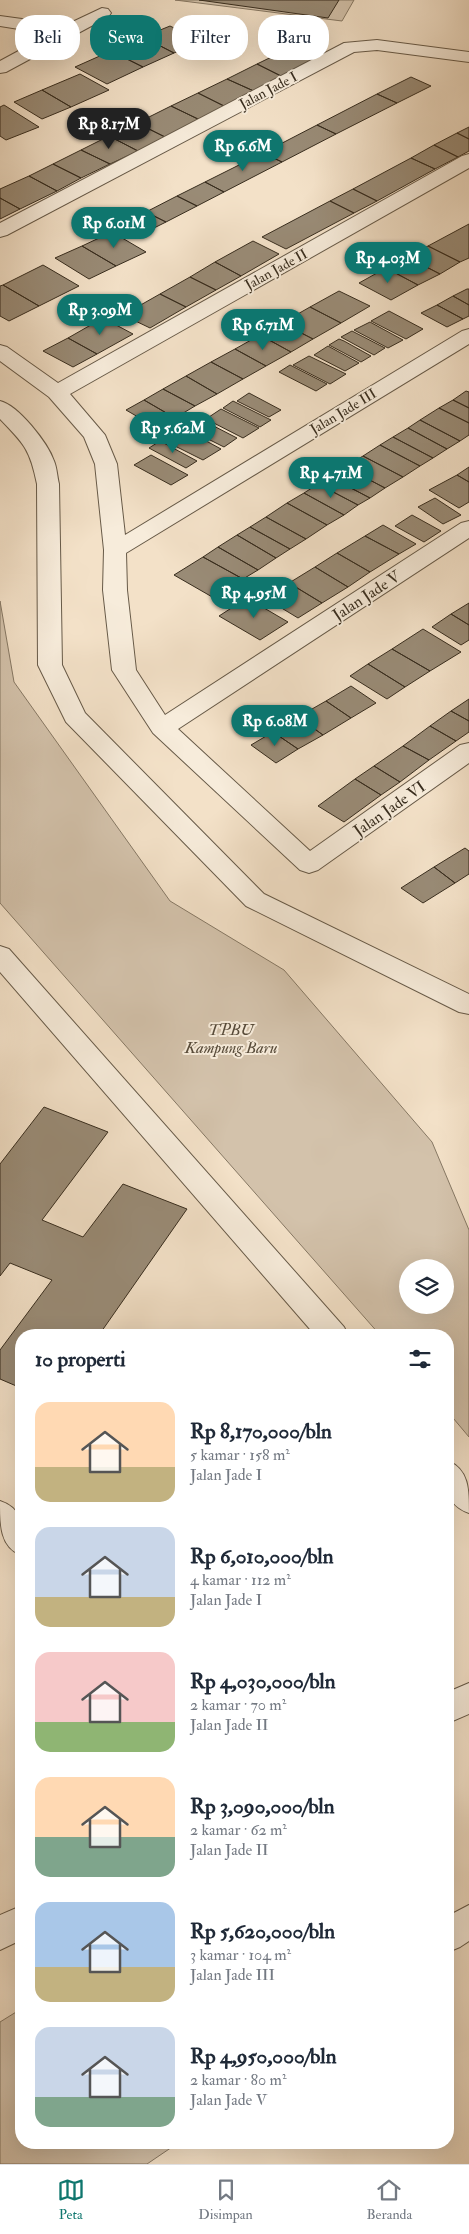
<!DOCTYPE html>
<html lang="id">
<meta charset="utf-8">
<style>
body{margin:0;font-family:"IM FELL Double Pica",serif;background:#f6f6f7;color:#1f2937;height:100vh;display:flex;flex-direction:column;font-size:19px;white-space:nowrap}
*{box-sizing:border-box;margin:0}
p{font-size:16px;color:#747a83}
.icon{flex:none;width:28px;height:28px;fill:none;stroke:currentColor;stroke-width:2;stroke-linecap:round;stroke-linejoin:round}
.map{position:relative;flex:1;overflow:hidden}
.details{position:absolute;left:15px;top:1329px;width:439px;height:820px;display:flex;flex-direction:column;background:#fff;border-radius:20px;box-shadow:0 5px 20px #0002}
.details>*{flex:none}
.top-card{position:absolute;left:15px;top:15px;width:440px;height:45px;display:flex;gap:10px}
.fabs{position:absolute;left:399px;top:1259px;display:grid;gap:10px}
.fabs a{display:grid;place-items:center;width:55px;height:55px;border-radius:50%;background:#fff;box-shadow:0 5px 20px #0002;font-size:25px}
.price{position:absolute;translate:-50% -42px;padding:0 11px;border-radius:18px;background:#0f766e;color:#fff;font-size:16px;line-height:32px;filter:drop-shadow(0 1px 2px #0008)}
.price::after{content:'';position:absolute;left:50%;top:30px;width:15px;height:11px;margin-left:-8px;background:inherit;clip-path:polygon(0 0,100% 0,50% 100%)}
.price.on{background:#222;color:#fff}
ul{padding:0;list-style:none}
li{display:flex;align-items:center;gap:15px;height:125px;padding:0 20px}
li span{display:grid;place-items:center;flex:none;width:140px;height:100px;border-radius:15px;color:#555}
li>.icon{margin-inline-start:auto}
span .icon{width:60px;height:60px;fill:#fffc;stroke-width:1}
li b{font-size:21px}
h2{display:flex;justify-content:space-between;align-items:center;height:60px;padding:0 20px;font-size:21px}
.chip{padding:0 18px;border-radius:20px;background:#fff;box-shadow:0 5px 20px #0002;font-size:18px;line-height:45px}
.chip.on{background:#0f766e;color:#fff}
.menu{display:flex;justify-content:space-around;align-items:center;height:70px;border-top:1px solid #e0e1e3;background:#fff;font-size:14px;color:#747a83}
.menu a{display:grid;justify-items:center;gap:2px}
.menu .on{color:#0f766e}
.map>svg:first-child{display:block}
.green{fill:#d3c2ab;stroke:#867864;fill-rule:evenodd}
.building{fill:#998b76;stroke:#382d1e}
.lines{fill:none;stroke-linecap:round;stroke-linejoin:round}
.street-casing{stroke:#675a48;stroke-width:2}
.street{fill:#f7ecdb;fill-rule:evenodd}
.labels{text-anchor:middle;stroke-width:4;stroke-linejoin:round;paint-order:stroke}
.far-street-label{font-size:14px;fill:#382d1e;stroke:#f7ecdb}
.street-label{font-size:16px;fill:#382d1e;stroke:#f7ecdb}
.park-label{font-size:16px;font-style:italic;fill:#574b3a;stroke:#f7ecdb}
</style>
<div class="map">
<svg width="469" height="2164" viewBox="0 0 469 2164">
<rect width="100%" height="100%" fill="#f3e1c8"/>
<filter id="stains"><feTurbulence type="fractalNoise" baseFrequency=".004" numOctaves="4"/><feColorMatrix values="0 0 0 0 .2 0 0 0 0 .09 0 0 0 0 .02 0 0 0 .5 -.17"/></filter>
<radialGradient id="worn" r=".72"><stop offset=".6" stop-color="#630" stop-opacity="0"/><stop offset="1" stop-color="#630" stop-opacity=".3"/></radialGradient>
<path class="green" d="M175,0H354L342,21Z
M0,601L14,682L170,901L284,970L432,1142L469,1230V1437L448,1412V1335H380L0,903ZM408,1268H445V1305H408Z
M21,2009V2142L178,2143L147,2164H0V2022Z"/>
<path class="building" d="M199,0H339L328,18Z
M170,26L201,41L174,53L143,37Z
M143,37L174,53L143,67L111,51Z
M292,47L320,60L285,78L257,64Z
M111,51L143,67L107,84L75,67Z
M257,64L285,78L256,92L227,79Z
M80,74L109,90L71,107L42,90Z
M411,77L431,86L397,103L377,94Z
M227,79L256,92L226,107L198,93Z
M42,90L71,107L42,119L14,102Z
M198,93L226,107L200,120L171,106Z
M377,94L397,103L336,134L317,125Z
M4,105L39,127L6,140L0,136V107Z
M171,106L200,120L165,137L137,123Z
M137,123L165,137L138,151L109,136Z
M317,125L336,134L282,162L263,153Z
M469,127V139L457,133Z
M457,133L469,139V151L458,157L434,145Z
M109,136L138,151L110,164L81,150Z
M434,145L458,157L435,169L411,158Z
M81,150L110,164L81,178L53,164Z
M263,153L282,162L224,192L205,182Z
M411,158L435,169L377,201L353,189Z
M53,164L81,178L57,191L29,176Z
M29,176L57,191L20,209L0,198V189Z
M205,182L224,192L197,206L177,196Z
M353,189L377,201L354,213L330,201Z
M177,196L197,206L166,222L146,212Z
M0,198L20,209L0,219Z
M330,201L354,213L286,249L262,237Z
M146,212L166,222L138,236L118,226Z
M469,224V258L460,262L428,246Z
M112,232L146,252L116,266L82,246Z
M253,241L279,254L241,276L215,262Z
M82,246L116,266L89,279L55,258Z
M428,246L460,262L440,274L407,257Z
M407,257L440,274L418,285L386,268Z
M215,262L241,276L216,290L190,277Z
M43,265L79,286L39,306L3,285Z
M386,268L418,285L391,300L359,283Z
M190,277L216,290L186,307L160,294Z
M3,285L39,306L9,321L0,316V286Z
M467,289H469V305L453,296Z
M339,291L370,306L341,323L310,307Z
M160,294L186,307L150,328L123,315Z
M453,296L469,305V316L463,319L437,305Z
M437,305L463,319L447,327L421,313Z
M310,307L341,323L313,339L282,323Z
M389,311L423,329L406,339L371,321Z
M103,318L133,334L97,354L68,338Z
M370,322L403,340L388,348L354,330Z
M282,323L313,339L291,352L260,335Z
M352,331L385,348L374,355L341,337Z
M260,335L291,352L266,366L235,349Z
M68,338L97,354L73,367L43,351Z
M339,339L344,341L371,356L361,362L329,345Z
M328,346L359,363L345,371L314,355Z
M235,349L266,366L243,379L211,362Z
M309,356L346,374L330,384L293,365Z
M211,362L243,379L217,394L186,376Z
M290,365L327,384L316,391L279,372Z
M186,376L217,394L195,406L163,389Z
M163,389L195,406L175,418L144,400Z
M466,391L469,392V408L453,400Z
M249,393L281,410L269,417L237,401Z
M144,400L175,418L157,428L126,410Z
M453,400L469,408V423L439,408Z
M233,401L271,420L260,427L223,408Z
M439,408L469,423V435L460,441L420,420Z
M221,409L259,428L243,438L206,419Z
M200,419L237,438L224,447L186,428Z
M420,420L460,441L447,449L408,428Z
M408,428L447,449L433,458L393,437Z
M184,429L221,449L203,460L165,441Z
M393,437L433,458L420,466L380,445Z
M160,441L197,461L186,468L149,448Z
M380,445L420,466L403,477L363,456Z
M151,455L188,475L171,485L134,465Z
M363,456L403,477L385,488L345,467Z
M345,467L385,488L370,498L330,477Z
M469,467V482L457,475Z
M457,475L469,482V502L459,508L429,490Z
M330,477L370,498L358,505L318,484Z
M318,484L358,505L344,515L304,493Z
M304,493L344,515L327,525L287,503Z
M435,498L461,515L443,524L418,507Z
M287,503L327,525L306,539L266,517Z
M412,515L441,531L424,542L395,526Z
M266,517L306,539L290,549L250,527Z
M383,525L416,544L399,554L365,536Z
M250,527L290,549L276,558L237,535Z
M237,535L276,558L258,570L218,547Z
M365,536L399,554L370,572L337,553Z
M218,547L258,570L243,579L203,557Z
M337,553L370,572L348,587L315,567Z
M203,557L243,579L214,598L174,575Z
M315,567L348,587L322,603L289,583Z
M289,583L322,603L298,618L265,598Z
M247,598L288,622L260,640L219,616Z
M469,603V625L451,614Z
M451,614L469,625V640L461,645L432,627Z
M423,629L461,652L430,671L392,649Z
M392,649L430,671L405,687L368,664Z
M368,664L405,687L387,699L350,676Z
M351,686L376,703L351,718L326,701Z
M469,699V721L451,711Z
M326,701L351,718L323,735L298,717Z
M451,711L469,721V732L456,741L430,726Z
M298,717L323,735L298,749L273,732Z
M430,726L456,741L429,760L403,746Z
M273,732L298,749L276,763L251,745Z
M403,746L429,760L400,782L374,766Z
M374,766L400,782L381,795L355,779Z
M355,779L381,795L344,822L318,806Z
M465,848L469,851V874L455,883L434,867Z
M434,867L455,883L423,903L401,888Z
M44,1107L108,1132L42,1220L83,1237L123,1184L187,1209L99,1335H21V1388L0,1379V1350L52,1280L10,1263L0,1276V1164Z"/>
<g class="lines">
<g class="street-casing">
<path id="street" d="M102,8L108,9L111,13L108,17L6,72L0,73V61L50,34L0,26V16L66,25Z
M377,40L469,52V62L377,50L354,52L7,235L0,237V223L344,43Z
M469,154V168L70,394L105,435L117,464L125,535L462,331L469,329V344L126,553L127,590L136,670L165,715L461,523L469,521V538L178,729L310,851L460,745L469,743V763L318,870L309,873L300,870L153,733L112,670L103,590L104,550L95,464L84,437L49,397L0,361V345L7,347L58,383L462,156Z
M0,401C18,405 48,443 54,461C57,468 57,476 59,484L62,665L85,713L264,894L469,994V1014L459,1012L246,906L66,722L38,665L37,484C30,449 24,444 0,419Z
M0,946L9,949L344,1327L348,1335H315L0,972Z
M448,1461C469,1470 469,1489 469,1513C444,1504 445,1484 448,1461Z
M0,1501C27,1510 21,1531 21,1555C0,1547 0,1525 0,1501Z
M469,1683V1714L448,1723V1692Z
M469,1905V1941L460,1947L448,1952V1916Z
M21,1906V1940L0,1950V1915Z"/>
</g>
<use href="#street" class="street"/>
</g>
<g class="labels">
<g class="far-street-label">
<text transform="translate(268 90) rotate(-28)" y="5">Jalan Jade I</text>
<text transform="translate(276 269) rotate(-29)" y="5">Jalan Jade II</text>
<text transform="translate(343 411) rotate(-31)" y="5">Jalan Jade III</text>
</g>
<g class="street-label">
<text transform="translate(366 595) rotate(-33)" y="6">Jalan Jade V</text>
<text transform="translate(389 808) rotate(-35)" y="6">Jalan Jade VI</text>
</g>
<g class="park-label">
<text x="231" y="1035">TPBU<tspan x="231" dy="18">Kampung Baru</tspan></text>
</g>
</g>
<rect width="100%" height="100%" filter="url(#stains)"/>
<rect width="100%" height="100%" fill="url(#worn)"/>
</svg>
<div class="fabs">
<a><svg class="icon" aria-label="layers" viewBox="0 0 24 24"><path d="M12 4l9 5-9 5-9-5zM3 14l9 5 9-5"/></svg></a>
</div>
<b class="price on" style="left:109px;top:150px">Rp 8.17M</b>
<b class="price" style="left:243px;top:172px">Rp 6.6M</b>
<b class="price" style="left:114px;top:249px">Rp 6.01M</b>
<b class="price" style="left:388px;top:284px">Rp 4.03M</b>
<b class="price" style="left:100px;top:336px">Rp 3.09M</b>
<b class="price" style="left:263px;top:351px">Rp 6.71M</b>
<b class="price" style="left:173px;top:454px">Rp 5.62M</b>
<b class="price" style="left:331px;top:499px">Rp 4.71M</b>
<b class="price" style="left:254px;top:619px">Rp 4.95M</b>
<b class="price" style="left:275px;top:747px">Rp 6.08M</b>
<div class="top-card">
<a class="chip">Beli</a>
<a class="chip on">Sewa</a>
<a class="chip">Filter</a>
<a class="chip">Baru</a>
</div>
<section class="details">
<h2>10 properti<svg class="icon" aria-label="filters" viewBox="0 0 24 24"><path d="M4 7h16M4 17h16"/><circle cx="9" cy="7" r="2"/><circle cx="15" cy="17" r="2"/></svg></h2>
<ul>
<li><span style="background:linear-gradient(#ffd9b3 65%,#c2b280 0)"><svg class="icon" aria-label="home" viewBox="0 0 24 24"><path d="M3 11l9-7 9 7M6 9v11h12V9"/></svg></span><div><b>Rp 8,170,000/bln</b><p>5 kamar · 158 m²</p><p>Jalan Jade I</p></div></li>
<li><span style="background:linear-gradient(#c9d6e8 70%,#c2b280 0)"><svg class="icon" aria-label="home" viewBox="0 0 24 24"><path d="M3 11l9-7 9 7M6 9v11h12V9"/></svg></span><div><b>Rp 6,010,000/bln</b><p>4 kamar · 112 m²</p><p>Jalan Jade I</p></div></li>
<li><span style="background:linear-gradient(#f6c9c9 70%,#8fb573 0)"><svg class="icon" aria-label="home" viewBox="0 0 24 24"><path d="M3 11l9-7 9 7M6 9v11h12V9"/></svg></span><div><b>Rp 4,030,000/bln</b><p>2 kamar · 70 m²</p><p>Jalan Jade II</p></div></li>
<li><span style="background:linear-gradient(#ffd9b3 60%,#7fa58c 0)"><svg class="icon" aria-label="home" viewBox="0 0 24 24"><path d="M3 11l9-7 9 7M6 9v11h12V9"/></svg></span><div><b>Rp 3,090,000/bln</b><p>2 kamar · 62 m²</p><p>Jalan Jade II</p></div></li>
<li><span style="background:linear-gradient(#a9c7e8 65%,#c2b280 0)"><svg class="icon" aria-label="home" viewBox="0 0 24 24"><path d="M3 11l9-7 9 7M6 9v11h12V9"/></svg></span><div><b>Rp 5,620,000/bln</b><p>3 kamar · 104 m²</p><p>Jalan Jade III</p></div></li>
<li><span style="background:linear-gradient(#c9d6e8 70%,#7fa58c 0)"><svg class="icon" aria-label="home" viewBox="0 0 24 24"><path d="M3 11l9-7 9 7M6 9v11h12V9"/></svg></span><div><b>Rp 4,950,000/bln</b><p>2 kamar · 80 m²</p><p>Jalan Jade V</p></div></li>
</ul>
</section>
</div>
<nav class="menu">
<a class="on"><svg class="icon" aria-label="map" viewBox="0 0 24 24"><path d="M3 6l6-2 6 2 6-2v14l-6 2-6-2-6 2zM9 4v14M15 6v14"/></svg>Peta</a>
<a><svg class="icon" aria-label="saved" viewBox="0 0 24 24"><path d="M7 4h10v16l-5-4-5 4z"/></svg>Disimpan</a>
<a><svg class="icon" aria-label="home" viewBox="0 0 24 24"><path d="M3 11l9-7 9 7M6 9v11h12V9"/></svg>Beranda</a>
</nav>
